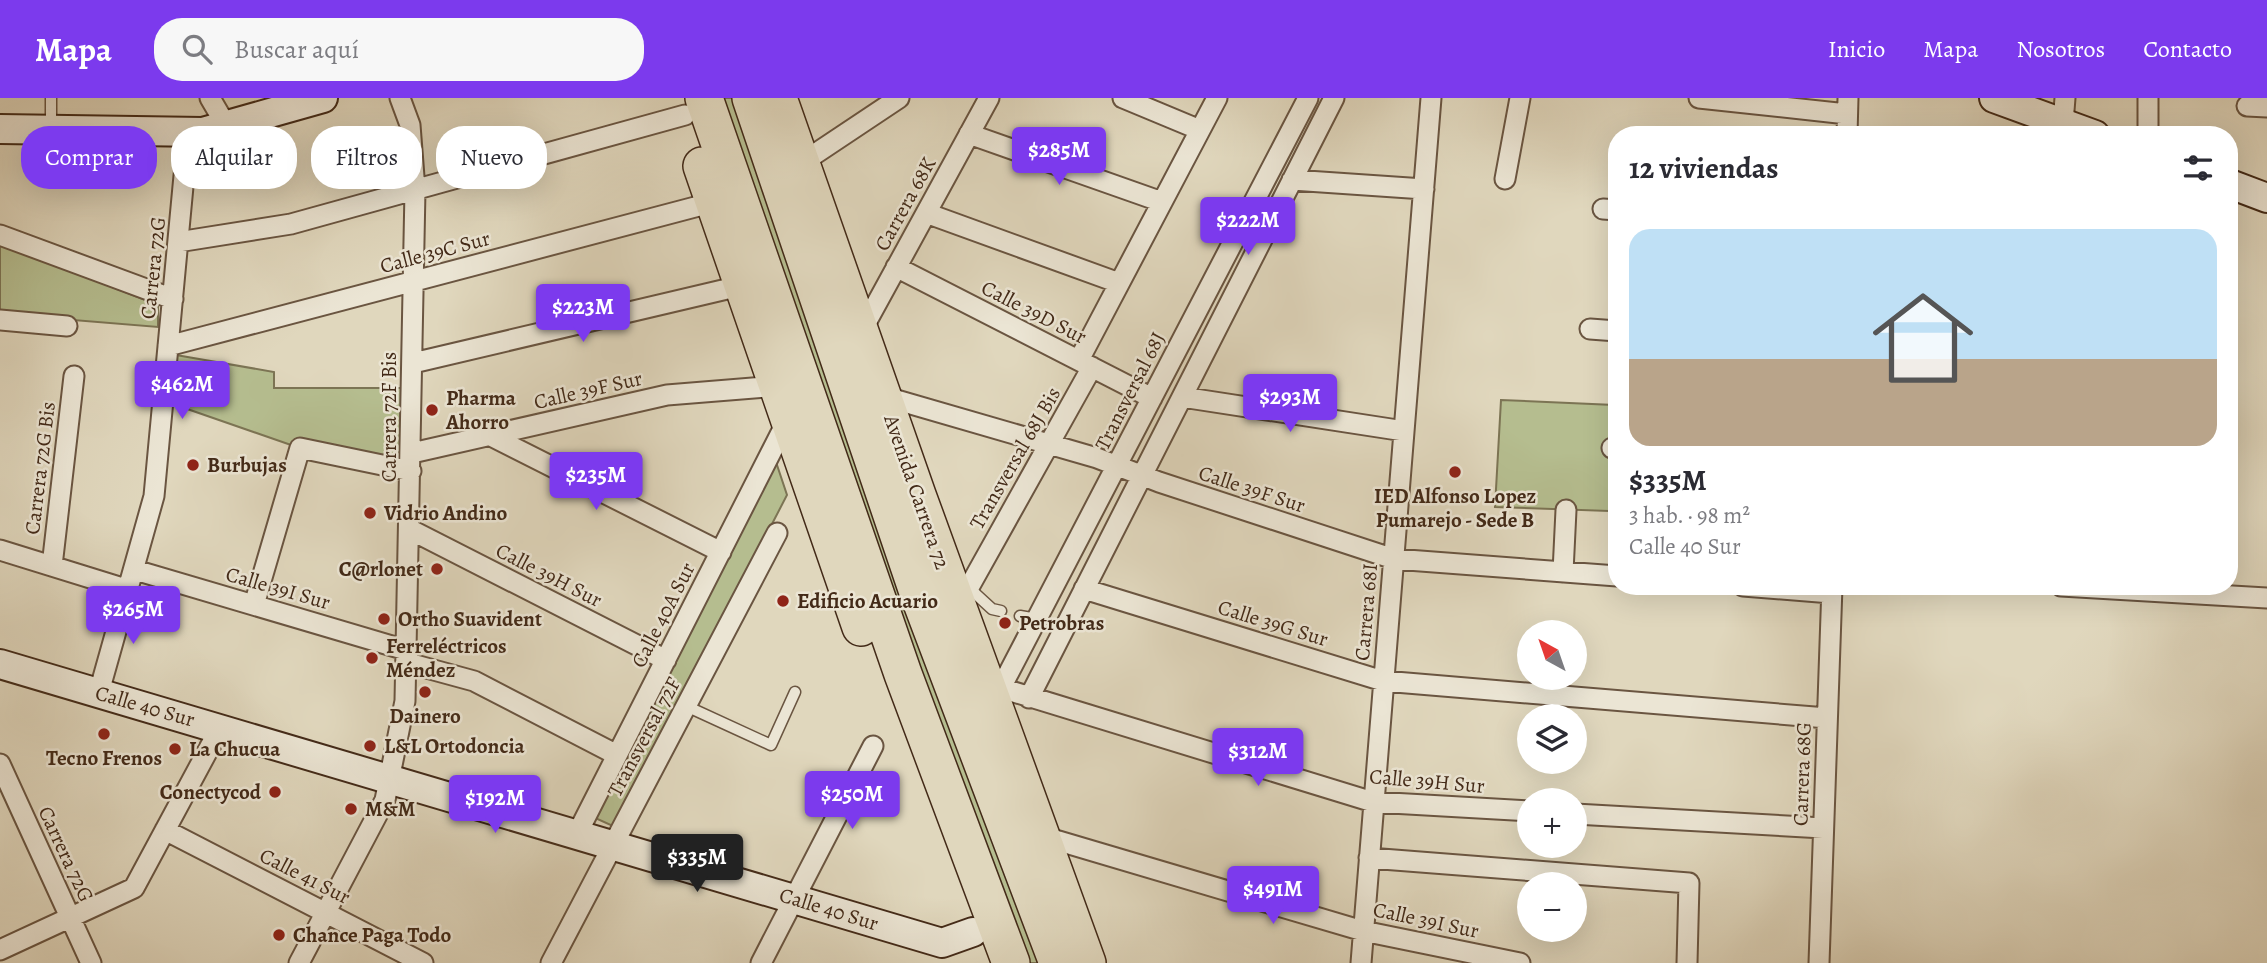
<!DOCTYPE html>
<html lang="es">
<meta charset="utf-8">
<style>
body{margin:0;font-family:Alegreya,serif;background:#f7f7f7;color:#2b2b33;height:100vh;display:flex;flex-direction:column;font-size:26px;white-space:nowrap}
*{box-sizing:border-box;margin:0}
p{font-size:23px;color:#7c7c81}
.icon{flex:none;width:38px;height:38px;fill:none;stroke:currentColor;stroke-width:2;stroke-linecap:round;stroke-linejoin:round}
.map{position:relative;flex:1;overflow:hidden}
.sheet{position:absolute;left:1608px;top:28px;width:630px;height:469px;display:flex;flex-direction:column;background:#fff;border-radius:28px;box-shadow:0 7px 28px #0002}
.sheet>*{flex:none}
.banner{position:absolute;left:21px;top:28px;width:665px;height:63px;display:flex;gap:14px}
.needle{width:46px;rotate:320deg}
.tools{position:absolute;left:1517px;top:522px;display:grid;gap:14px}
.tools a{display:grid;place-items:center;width:70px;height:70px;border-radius:50%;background:#fff;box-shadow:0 7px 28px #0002;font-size:35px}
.price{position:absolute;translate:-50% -60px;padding:0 16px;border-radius:7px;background:#7c3aed;color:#fff;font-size:23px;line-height:46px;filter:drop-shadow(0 2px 4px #0008)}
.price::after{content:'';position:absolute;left:50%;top:42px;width:21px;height:16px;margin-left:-10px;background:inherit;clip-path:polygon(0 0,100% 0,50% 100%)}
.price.on{background:#222;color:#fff}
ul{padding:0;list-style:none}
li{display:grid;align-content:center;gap:14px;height:371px;padding:0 21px}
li+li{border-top:2px solid #e1e1e2}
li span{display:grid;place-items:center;height:217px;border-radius:21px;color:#555}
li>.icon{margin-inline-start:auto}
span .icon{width:126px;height:126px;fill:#fffc;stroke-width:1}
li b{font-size:30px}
h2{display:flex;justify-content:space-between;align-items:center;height:84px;padding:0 21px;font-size:30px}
.chip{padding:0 24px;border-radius:28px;background:#fff;box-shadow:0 7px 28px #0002;font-size:24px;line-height:63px}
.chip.on{background:#7c3aed;color:#fff}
header{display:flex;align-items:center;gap:42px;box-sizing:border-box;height:98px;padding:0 35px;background:#7c3aed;color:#fff}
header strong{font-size:33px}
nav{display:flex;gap:38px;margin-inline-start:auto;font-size:24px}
.search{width:490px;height:63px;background:#f7f7f7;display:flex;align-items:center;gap:18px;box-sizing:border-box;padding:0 24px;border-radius:28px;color:#7c7c81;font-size:26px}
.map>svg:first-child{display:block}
.green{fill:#b5bd8f;stroke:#7c7454;stroke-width:2}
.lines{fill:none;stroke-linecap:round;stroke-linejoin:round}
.lane-casing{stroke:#6a5541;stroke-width:13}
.street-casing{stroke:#6a5541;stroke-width:23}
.secondary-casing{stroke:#432a18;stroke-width:32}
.highway-casing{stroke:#432a18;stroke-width:40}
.lane{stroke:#ebe5d4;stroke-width:10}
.street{stroke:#ebe5d4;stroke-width:19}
.secondary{stroke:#ebe5d4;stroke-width:28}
.highway{stroke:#e0d7bd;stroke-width:37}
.poi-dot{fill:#8f2418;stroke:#ebe5d4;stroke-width:2.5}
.labels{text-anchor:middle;stroke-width:5;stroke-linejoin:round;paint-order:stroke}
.street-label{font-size:21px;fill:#432a18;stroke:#ebe5d4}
.poi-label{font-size:21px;font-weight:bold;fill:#432a18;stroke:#ebe5d4;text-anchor:start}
</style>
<header>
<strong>Mapa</strong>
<div class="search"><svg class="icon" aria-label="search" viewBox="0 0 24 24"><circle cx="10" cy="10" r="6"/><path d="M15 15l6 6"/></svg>Buscar aquí</div>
<nav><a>Inicio</a><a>Mapa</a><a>Nosotros</a><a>Contacto</a></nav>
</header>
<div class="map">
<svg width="2267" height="865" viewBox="0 0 2267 865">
<rect width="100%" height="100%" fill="#e0d7bd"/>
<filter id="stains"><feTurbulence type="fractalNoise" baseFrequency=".00286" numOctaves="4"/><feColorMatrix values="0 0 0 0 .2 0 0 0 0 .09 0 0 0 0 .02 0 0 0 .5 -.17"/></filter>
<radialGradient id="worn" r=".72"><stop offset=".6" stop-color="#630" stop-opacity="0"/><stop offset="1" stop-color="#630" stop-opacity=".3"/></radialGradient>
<path class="green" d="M721,0H742L1049,865H1022Z
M0,145L158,207V229L0,216Z
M176,257L274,274V290H406L399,360L291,347L170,305Z
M1501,302L1614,307L1609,413L1495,409Z
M776,364L787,397L615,729L593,719Z"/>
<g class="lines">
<g class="lane-casing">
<path id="lane" d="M51,29V0
M968,489L992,511L1001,513
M1020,518L1037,521
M686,608L771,647L795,594"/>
</g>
<g class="street-casing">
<path id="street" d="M210,0L227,29
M1123,0L1200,32
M1699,0L1847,16
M2148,0V37
M2247,8L2267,9
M2063,25L2065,0
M969,36L1162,104
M1847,37L1848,0
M803,64L899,0
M1505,81L1520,0
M1292,82L1424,91
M1603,111L1617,112
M926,115L1119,185
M0,137L173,201
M178,144L291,126L685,17
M896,169L1152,300
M0,222L67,228
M1590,231L1617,233
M861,234L989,0
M168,248L714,104
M1079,262L1217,0
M413,265L744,187
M883,298L1097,360L1159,384L1394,461L1617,478
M1182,299L1404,333
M489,337L721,454
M1612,350L1617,351
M412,355L667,297L778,288
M411,432L666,562
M0,452L129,492
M52,468L74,278
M135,472L409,553
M1563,474L1566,412
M1743,488L1831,495
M2061,488L2267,500
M1084,491L1383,583L1827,620
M254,507L300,350L411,373
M958,509L1092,269
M408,565L474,583L617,657
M1001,590L1373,704L1530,713
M99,594L154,398L188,35
M1029,600L1334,0
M993,605L1308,0
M0,666L91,865
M1575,716L1823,730
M165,732L423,865
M577,736L788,321
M1042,738L1363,833L1520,865
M1369,760L1689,785L1687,865
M0,852L134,790L220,630
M299,865L385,702L405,603L415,92L410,27L400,0
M551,865L777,435
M761,865L873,648
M1361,865L1431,0
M1819,865L1832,488"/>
</g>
<g class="secondary-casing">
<path id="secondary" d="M1994,0L2095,37
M0,31L203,34L323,0
M2230,86L2267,100
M0,566L942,845L973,834"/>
</g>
<g class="highway-casing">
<path id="highway" d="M704,0L903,576L1011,865
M751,0L919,497L1058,865
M778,0L917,397L1087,865
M702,68L861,529"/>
</g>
<use href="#lane" class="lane"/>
<use href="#street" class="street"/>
<use href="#secondary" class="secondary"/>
<use href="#highway" class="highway"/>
</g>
<g class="poi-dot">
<circle cx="432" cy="312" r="7"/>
<circle cx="193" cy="367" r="7"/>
<circle cx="1455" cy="374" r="7"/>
<circle cx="370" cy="415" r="7"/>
<circle cx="437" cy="471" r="7"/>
<circle cx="783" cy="503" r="7"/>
<circle cx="384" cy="521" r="7"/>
<circle cx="1005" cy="525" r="7"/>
<circle cx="372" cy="560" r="7"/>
<circle cx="425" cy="594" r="7"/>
<circle cx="104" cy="636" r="7"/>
<circle cx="370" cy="648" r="7"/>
<circle cx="175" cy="651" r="7"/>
<circle cx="275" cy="694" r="7"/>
<circle cx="351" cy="711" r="7"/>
<circle cx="279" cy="837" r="7"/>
</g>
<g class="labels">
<g class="street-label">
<text transform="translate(905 106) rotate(-61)" y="7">Carrera 68K</text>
<text transform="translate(435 154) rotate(-15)" y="7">Calle 39C Sur</text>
<text transform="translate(153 170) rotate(-84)" y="7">Carrera 72G</text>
<text transform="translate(1034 214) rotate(27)" y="7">Calle 39D Sur</text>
<text transform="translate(588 292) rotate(-13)" y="7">Calle 39F Sur</text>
<text transform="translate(1130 293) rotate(-63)" y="7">Transversal 68J</text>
<text transform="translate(389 319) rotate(-90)" y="7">Carrera 72F Bis</text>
<text transform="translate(1015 360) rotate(-60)" y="7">Transversal 68J Bis</text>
<text transform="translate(40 370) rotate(-83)" y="7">Carrera 72G Bis</text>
<text transform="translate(1252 391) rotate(18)" y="7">Calle 39F Sur</text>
<text transform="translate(917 394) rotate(71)" y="7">Avenida Carrera 72</text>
<text transform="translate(549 477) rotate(27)" y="7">Calle 39H Sur</text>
<text transform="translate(278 490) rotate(16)" y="7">Calle 39I Sur</text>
<text transform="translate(1366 514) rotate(-85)" y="7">Carrera 68I</text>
<text transform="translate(663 517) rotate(-63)" y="7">Calle 40A Sur</text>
<text transform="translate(1273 525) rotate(17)" y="7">Calle 39G Sur</text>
<text transform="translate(145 608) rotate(16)" y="7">Calle 40 Sur</text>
<text transform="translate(644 639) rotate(-62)" y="7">Transversal 72F</text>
<text transform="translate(1802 676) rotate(-88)" y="7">Carrera 68G</text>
<text transform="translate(1427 683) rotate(5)" y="7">Calle 39H Sur</text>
<text transform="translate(66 756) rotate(65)" y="7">Carrera 72G</text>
<text transform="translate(305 778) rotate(27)" y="7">Calle 41 Sur</text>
<text transform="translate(829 811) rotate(17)" y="7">Calle 40 Sur</text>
<text transform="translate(1426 822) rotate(12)" y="7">Calle 39I Sur</text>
</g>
<g class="poi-label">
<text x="446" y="307">Pharma<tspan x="446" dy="24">Ahorro</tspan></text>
<text x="207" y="374">Burbujas</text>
<text x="1455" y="405" text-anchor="middle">IED Alfonso Lopez<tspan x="1455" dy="24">Pumarejo - Sede B</tspan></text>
<text x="384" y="422">Vidrio Andino</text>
<text x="423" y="478" text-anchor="end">C@rlonet</text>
<text x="797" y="510">Edificio Acuario</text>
<text x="398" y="528">Ortho Suavident</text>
<text x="1019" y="532">Petrobras</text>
<text x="386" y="555">Ferreléctricos<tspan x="386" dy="24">Méndez</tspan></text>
<text x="425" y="625" text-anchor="middle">Dainero</text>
<text x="384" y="655">L&amp;L Ortodoncia</text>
<text x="189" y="658">La Chucua</text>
<text x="104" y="667" text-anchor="middle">Tecno Frenos</text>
<text x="261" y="701" text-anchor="end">Conectycod</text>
<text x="365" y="718">M&amp;M</text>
<text x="293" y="844">Chance Paga Todo</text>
</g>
</g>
<rect width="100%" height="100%" filter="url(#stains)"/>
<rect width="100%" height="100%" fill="url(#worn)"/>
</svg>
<div class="tools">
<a><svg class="needle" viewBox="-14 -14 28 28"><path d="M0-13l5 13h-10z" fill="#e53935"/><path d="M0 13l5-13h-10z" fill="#7c7c81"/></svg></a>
<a><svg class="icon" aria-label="layers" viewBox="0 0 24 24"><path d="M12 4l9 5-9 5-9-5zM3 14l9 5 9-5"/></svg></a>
<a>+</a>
<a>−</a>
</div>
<b class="price" style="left:1059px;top:89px">$285M</b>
<b class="price" style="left:1248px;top:159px">$222M</b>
<b class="price" style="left:583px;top:246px">$223M</b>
<b class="price" style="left:182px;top:323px">$462M</b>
<b class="price" style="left:1290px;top:336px">$293M</b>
<b class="price" style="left:596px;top:414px">$235M</b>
<b class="price" style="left:133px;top:548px">$265M</b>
<b class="price" style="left:1258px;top:690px">$312M</b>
<b class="price" style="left:852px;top:733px">$250M</b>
<b class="price" style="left:495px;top:737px">$192M</b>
<b class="price on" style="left:697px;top:796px">$335M</b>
<b class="price" style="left:1273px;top:828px">$491M</b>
<div class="banner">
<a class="chip on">Comprar</a>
<a class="chip">Alquilar</a>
<a class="chip">Filtros</a>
<a class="chip">Nuevo</a>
</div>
<section class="sheet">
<h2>12 viviendas<svg class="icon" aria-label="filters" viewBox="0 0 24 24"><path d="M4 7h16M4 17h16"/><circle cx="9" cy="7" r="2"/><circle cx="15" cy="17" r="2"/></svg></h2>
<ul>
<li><span style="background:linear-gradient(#bfe0f5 60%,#b9a48a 0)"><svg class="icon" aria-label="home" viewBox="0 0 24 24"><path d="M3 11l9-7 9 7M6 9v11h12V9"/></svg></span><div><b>$335M</b><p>3 hab. · 98 m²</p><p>Calle 40 Sur</p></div></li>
</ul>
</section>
</div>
